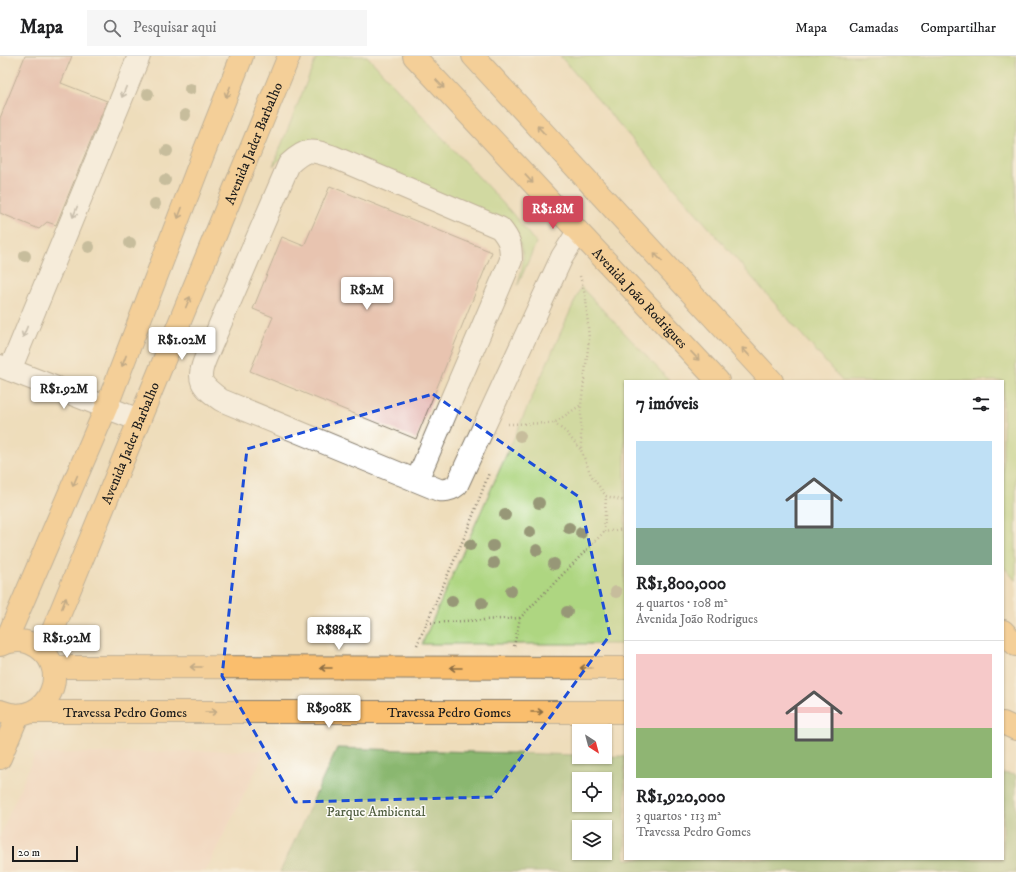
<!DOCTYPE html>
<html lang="pt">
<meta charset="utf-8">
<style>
body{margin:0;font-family:"IM FELL DW Pica",serif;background:#f6f6f6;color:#202124;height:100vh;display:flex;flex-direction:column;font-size:15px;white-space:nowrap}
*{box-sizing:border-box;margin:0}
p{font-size:13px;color:#757577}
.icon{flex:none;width:22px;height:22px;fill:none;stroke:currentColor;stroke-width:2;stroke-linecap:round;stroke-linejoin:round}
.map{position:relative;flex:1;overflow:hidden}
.panel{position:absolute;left:624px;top:324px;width:380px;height:480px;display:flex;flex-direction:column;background:#fff;border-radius:0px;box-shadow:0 1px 3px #0004}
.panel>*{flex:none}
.needle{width:26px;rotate:144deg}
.buttons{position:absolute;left:572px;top:668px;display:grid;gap:8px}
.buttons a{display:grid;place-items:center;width:40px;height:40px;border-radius:0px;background:#fff;box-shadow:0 1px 3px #0004;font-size:20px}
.scale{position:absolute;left:12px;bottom:10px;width:66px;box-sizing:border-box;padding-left:4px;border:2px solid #1c1c1c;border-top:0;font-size:11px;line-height:14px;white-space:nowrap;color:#1c1c1c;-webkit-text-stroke:3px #fdfcf7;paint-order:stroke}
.price{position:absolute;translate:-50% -34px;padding:0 9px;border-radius:4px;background:#fff;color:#222;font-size:13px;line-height:26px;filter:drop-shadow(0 1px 2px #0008)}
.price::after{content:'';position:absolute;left:50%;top:24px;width:12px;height:9px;margin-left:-6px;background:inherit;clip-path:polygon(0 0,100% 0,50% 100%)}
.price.on{background:#d1495b;color:#fff}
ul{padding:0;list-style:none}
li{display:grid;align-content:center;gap:8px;height:212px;padding:0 12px}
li+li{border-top:1px solid #e0e0e0}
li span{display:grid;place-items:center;height:124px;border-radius:0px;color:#555}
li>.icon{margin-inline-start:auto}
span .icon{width:72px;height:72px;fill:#fffc;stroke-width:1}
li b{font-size:17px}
h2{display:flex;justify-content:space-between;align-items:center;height:48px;padding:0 12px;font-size:17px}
header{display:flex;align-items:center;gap:24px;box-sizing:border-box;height:56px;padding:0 20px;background:#fff;border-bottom:1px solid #e0e0e0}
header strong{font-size:19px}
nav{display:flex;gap:22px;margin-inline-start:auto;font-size:14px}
.search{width:280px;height:36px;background:#f6f6f6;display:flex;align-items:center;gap:10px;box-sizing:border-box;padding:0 14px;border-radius:0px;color:#757577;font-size:15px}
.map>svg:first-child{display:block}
.built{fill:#f6d2c5}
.green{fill:#aed681;stroke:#65794e}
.forest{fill:#8ab76f;stroke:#536a46;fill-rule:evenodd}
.building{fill:#dfa6a3}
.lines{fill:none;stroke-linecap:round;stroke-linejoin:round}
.minor-casing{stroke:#857c6c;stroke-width:24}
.major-casing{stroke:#857c6c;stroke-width:24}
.path{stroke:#857c6c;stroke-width:2.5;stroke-dasharray:1 3;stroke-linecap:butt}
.minor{stroke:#fff;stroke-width:22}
.major{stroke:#fabe6d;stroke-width:22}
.tree{fill:#979777}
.oneway{stroke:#8b6d44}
.oneway2{stroke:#999}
.marked{fill:none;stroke:#1d4ed8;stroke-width:3;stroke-dasharray:8 5;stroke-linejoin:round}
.labels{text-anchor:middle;stroke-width:3;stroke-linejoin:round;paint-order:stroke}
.street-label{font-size:14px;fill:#1c1c1c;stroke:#fdfcf7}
.park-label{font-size:14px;fill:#4f5d3f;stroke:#fdfcf7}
</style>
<header>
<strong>Mapa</strong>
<div class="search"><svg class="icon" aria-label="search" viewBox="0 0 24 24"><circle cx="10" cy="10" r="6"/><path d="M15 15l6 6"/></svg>Pesquisar aqui</div>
<nav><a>Mapa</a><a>Camadas</a><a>Compartilhar</a></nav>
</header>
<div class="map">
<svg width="1016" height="816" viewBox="0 0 1016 816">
<rect width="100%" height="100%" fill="#fdfcf7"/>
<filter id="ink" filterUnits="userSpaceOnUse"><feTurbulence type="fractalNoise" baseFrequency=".025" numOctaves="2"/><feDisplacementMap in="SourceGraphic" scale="8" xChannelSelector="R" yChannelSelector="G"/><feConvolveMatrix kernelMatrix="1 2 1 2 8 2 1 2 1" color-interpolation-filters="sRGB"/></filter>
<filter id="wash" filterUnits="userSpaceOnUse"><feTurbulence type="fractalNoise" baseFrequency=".012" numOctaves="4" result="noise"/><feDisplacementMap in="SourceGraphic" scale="16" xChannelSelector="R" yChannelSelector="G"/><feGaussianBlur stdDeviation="0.9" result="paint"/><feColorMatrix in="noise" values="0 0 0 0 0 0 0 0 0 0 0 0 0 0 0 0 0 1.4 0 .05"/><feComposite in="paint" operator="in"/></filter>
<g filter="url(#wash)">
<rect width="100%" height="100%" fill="#edb"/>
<path class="built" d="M266,694L205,816H0V780L35,698Z"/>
<path class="green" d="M317,0H367L512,157L536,187L518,229C522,210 527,201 518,183L338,95L280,103L273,110Z
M560,0H1016V525L1003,510V325H842Z
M581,231L670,325H625V588H422Z"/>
<path class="forest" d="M337,692L579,699V701L625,700V803H1003V717L1016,719V816H280ZM579,723H605V749H579ZM579,771H605V797H579Z"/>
<g id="blocks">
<path class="building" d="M25,0H72L61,27L107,45L56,169L47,166L39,173L0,157V62Z
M330,130L492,196L416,383L250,315L273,261L253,253L282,181L304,190Z"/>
</g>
</g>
<g filter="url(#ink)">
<use href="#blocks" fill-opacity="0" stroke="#857c6c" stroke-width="1"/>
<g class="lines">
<g class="minor-casing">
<path id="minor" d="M0,310L139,364
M10,314L139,0
M417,424L511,204C511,189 510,184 500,172L334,101C312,94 307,91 289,108L206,301C196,325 201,329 221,344L439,434C446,435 451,434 457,429L562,201L578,176"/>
</g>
<g class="major-casing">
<g id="major">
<path id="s1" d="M414,0L718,325"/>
<path d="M473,0L772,325"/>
<path d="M1003,575L1016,589"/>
<path d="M5,587L106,352L204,96L242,0"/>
<path d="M0,589C10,585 20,583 30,587C76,606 50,675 0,655"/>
<path id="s2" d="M44,596L289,0"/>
<path d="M53,611L625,612"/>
<path id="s3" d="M32,656H625"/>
<path d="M1003,667L1016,673"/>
<path d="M0,702L18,659"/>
</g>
</g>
<path class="path" d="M580,220L586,243L589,284L581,349V394L591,419L606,440L625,445
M554,367L566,376L580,393
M508,368L554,367L581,349
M604,476L606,440
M427,567L520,562
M417,589L467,475L489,417
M514,590L520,562L604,476L625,473"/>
<use href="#minor" class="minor"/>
<use href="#major" class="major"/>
</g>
<g class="tree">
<circle cx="190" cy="33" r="6"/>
<circle cx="148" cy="38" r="6"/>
<circle cx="185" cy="59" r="6"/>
<circle cx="167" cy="95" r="6"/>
<circle cx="165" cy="124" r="6"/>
<circle cx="155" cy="148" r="6"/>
<circle cx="130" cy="187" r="6"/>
<circle cx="89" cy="191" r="6"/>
<circle cx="25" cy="200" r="6"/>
<circle cx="520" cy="380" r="6"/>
<circle cx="539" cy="447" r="6"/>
<circle cx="505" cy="459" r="6"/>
<circle cx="569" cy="472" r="6"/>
<circle cx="530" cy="476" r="6"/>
<circle cx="581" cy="477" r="6"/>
<circle cx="470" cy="489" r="6"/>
<circle cx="493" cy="490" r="6"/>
<circle cx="537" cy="494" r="6"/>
<circle cx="494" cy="507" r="6"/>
<circle cx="554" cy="508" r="6"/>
<circle cx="511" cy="535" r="6"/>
<circle cx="616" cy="536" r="6"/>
<circle cx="452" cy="545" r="6"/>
<circle cx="482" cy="547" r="6"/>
<circle cx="567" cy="556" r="6"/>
</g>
<defs><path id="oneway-shaft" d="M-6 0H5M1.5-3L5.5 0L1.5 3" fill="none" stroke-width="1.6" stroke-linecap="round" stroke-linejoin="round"/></defs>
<g class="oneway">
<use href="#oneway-shaft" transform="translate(440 28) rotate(47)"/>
<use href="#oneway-shaft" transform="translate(228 36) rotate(112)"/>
<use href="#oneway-shaft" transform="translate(541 74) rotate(-133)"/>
<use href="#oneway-shaft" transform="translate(529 123) rotate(47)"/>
<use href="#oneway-shaft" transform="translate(180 157) rotate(111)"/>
<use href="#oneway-shaft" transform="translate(658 201) rotate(-133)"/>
<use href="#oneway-shaft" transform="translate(188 246) rotate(-68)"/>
<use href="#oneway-shaft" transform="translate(746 296) rotate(-133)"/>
<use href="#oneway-shaft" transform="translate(695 300) rotate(47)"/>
<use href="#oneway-shaft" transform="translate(124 305) rotate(111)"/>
<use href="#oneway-shaft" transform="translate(75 425) rotate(113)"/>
<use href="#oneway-shaft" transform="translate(64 547) rotate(-68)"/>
<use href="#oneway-shaft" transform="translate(196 611) rotate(-180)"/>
<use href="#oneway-shaft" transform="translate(326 612) rotate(-180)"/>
<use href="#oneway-shaft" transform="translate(456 612) rotate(-180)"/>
<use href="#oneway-shaft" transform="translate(586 612) rotate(-180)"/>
<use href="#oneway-shaft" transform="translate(211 656)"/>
<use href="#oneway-shaft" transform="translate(537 656)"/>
</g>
<g class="oneway2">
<use href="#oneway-shaft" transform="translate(124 36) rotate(112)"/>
<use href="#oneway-shaft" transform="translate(75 156) rotate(112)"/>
<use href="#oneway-shaft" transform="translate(25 276) rotate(112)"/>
</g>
</g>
<path d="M0 0H1016V816H0ZM433,338L579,441L610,579L492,741L295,746L222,620L247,393Z" fill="#edb" fill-opacity=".55" fill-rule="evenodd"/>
<path class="marked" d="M433,338L579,441L610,579L492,741L295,746L222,620L247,393Z"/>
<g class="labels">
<g class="street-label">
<text dy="5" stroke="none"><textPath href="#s2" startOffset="550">Avenida Jader Barbalho</textPath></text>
<text dy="5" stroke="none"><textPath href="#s1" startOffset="331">Avenida João Rodrigues</textPath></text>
<text dy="5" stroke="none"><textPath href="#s2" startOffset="226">Avenida Jader Barbalho</textPath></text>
<text dy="5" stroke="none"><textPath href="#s3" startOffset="93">Travessa Pedro Gomes</textPath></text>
<text dy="5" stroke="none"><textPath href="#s3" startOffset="417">Travessa Pedro Gomes</textPath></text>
</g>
<g class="park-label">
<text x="376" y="760">Parque Ambiental</text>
</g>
</g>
</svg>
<div class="buttons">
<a><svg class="needle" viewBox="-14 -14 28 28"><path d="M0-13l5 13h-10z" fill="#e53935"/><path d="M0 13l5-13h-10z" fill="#757577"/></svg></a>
<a><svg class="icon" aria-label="locate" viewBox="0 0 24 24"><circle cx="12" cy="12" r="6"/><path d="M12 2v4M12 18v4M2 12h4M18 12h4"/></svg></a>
<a><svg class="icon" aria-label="layers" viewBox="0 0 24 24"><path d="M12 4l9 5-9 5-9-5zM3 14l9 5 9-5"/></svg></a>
</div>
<div class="scale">20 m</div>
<b class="price on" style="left:553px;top:174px">R$1.8M</b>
<b class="price" style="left:367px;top:255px">R$2M</b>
<b class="price" style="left:182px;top:305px">R$1.02M</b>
<b class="price" style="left:64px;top:354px">R$1.92M</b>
<b class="price" style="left:339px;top:595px">R$884K</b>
<b class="price" style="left:67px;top:603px">R$1.92M</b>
<b class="price" style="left:329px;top:673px">R$908K</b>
<section class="panel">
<h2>7 imóveis<svg class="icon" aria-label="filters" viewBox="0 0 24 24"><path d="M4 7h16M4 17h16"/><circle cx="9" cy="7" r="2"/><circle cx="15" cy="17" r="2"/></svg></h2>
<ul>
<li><span style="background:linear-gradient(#bfe0f5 70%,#7fa58c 0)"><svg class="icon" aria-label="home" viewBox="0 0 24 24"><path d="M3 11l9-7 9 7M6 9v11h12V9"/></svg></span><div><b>R$1,800,000</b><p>4 quartos · 108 m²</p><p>Avenida João Rodrigues</p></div></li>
<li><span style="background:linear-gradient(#f6c9c9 60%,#8fb573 0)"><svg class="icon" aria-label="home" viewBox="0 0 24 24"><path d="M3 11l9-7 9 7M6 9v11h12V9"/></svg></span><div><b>R$1,920,000</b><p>3 quartos · 113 m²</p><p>Travessa Pedro Gomes</p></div></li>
</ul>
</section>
</div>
